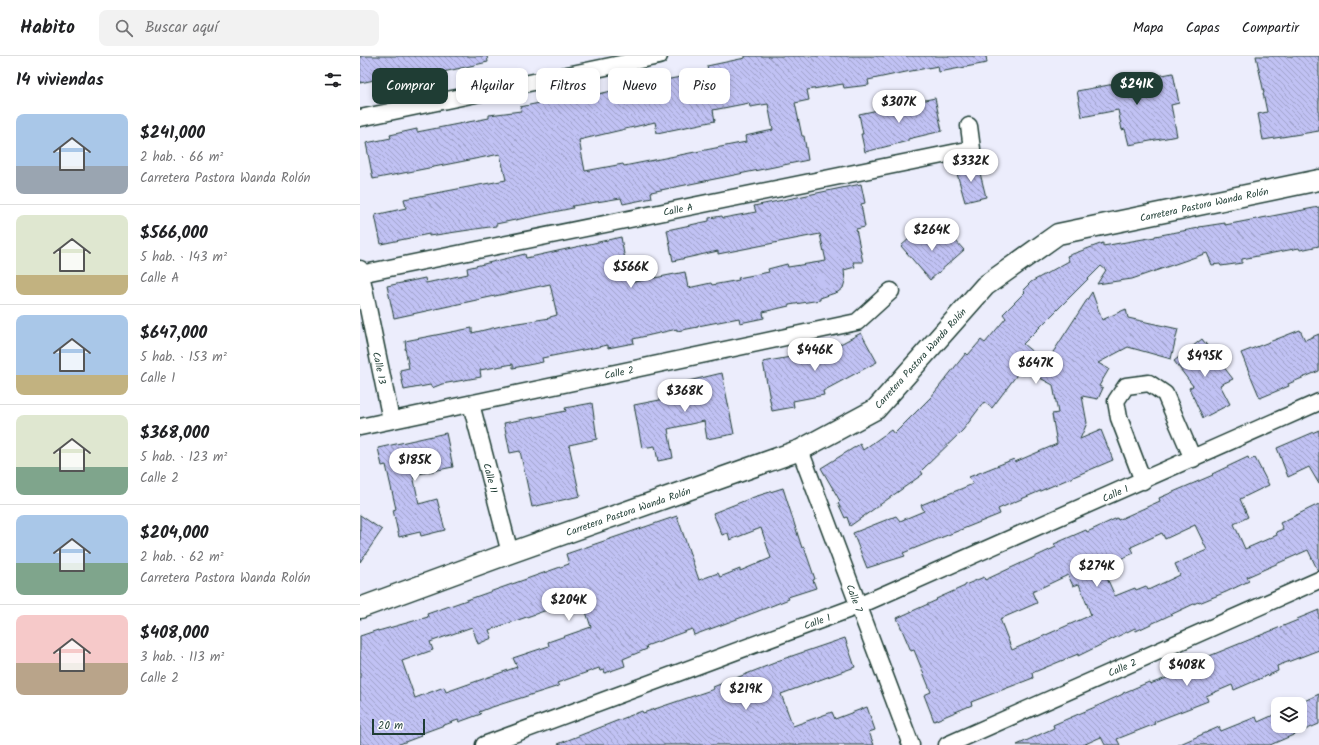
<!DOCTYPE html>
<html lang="es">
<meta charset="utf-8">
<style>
body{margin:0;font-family:Kalam,sans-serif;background:#f2f2f2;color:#202124;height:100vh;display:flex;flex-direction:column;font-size:15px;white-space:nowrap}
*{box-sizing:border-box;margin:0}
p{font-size:13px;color:#757577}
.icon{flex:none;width:22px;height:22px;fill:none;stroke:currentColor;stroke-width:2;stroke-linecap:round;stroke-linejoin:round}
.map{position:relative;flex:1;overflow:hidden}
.side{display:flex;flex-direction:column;background:#fff;width:360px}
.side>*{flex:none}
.hud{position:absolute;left:12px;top:12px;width:380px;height:36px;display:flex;gap:8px}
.tools{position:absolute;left:911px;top:641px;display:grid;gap:8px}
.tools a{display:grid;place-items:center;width:36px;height:36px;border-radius:8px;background:#fff;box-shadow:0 2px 6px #0003;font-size:20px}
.scale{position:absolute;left:12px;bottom:10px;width:53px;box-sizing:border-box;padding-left:4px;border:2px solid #1f3d34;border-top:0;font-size:11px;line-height:14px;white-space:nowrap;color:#1f3d34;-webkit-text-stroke:3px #fff;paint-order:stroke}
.price{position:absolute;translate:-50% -34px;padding:0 9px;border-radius:14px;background:#fff;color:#222;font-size:13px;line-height:26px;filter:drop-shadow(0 1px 2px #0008)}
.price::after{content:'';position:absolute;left:50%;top:24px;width:12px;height:9px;margin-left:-6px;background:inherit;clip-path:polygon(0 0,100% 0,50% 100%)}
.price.current{background:#1f3d34;color:#fff}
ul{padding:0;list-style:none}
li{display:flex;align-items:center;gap:12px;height:100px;padding:0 16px}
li+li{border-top:1px solid #e0e0e0}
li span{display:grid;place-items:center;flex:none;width:112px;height:80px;border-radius:8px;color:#555}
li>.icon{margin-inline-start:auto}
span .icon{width:48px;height:48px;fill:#fffc;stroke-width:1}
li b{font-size:17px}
h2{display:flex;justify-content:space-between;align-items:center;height:48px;padding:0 16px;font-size:17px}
.tag{padding:0 14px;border-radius:8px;background:#fff;box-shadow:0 2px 6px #0003;font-size:14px;line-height:36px}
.tag.current{background:#1f3d34;color:#fff}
header{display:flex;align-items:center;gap:24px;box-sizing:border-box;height:56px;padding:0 20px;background:#fff;border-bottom:1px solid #e0e0e0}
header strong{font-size:19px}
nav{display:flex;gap:22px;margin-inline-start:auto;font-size:14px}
.search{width:280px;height:36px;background:#f2f2f2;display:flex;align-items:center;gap:10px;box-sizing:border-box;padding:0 14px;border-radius:8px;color:#757577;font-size:15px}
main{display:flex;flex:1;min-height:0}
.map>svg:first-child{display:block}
.building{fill:url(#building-back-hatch);stroke:#1f3d34;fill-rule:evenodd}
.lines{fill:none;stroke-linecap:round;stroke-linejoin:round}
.minor-casing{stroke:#1f3d34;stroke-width:19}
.tertiary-casing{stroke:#1f3d34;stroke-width:23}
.minor{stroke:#fff;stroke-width:16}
.tertiary{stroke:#fff;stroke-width:20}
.labels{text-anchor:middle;stroke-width:3;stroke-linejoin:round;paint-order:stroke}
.street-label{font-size:10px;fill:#1f3d34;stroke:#fff}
</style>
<header>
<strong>Habito</strong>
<div class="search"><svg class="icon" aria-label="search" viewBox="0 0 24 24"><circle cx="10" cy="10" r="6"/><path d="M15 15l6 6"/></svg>Buscar aquí</div>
<nav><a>Mapa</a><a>Capas</a><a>Compartir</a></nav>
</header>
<main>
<section class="side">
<h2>14 viviendas<svg class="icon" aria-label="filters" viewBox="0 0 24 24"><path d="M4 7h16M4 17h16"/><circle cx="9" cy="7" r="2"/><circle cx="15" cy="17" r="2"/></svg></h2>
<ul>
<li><span style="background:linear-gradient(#a9c7e8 65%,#9aa5b1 0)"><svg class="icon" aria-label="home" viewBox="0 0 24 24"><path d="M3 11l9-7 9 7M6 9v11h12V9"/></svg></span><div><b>$241,000</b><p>2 hab. · 66 m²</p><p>Carretera Pastora Wanda Rolón</p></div></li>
<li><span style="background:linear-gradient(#dfe7d0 75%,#c2b280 0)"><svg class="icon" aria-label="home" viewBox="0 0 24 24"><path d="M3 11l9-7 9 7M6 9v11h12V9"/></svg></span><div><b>$566,000</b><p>5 hab. · 143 m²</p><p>Calle A</p></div></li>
<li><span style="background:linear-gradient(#a9c7e8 75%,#c2b280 0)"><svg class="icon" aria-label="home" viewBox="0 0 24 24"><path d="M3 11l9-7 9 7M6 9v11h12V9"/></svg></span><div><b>$647,000</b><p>5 hab. · 153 m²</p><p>Calle 1</p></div></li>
<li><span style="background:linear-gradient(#dfe7d0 65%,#7fa58c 0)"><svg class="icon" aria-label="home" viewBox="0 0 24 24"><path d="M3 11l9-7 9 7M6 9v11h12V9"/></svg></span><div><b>$368,000</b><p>5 hab. · 123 m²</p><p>Calle 2</p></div></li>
<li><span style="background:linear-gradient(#a9c7e8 60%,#7fa58c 0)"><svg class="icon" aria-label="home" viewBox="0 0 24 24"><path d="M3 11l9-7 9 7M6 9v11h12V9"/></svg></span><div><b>$204,000</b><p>2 hab. · 62 m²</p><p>Carretera Pastora Wanda Rolón</p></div></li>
<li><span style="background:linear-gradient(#f6c9c9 60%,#b9a48a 0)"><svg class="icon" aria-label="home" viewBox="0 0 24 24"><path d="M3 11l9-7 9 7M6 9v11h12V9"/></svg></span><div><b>$408,000</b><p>3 hab. · 113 m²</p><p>Calle 2</p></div></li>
</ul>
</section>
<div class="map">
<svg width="959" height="689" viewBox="0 0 959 689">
<defs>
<pattern id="building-back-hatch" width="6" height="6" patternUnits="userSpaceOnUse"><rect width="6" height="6" fill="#c1c2f4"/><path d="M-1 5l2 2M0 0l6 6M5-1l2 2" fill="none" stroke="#9c9fc6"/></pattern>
</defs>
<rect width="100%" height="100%" fill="#ecedfc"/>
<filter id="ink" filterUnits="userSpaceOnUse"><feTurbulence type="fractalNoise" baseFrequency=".025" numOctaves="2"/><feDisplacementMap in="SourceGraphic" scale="8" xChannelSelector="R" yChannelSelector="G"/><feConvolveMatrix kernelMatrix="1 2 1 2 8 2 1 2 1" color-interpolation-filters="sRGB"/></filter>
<g filter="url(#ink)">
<path class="building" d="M0,0H127L128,6L83,16V18L45,26L43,18L0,27Z
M385,0H626L627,7L579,16L578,10L546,16L508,24L509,29L484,32L483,28L447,34L449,44L435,47L442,80H444L448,104L291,136L292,142L263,148L261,142L212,150L213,152L136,168V170L69,180V178L21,188L15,159L46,152L44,143L146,124L140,98L13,123L6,87L31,82L30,79L57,73V76L129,62V59L161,55L160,51L218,39V43L272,30L348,16L347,10L385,2ZM389,47L390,51L408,48L413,74L385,80L386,86L264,110L263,108L225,115L219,84L295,66L297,77L355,65L353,54Z
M896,0H959V75L903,84L898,58L907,56L903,37H904Z
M813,17L819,47L811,49L817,80L769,89L765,73L762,74L758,54L722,61L717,35Z
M575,42L582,75L548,83V85L505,96L501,78H503L499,58Z
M618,109L626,141L605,146L596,114Z
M501,128L505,147L501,148L505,171L496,173L503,206H493L495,211L484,214L485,225L483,232L478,236L460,242V244L429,249V250L403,256L404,262L380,267L379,262L338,270V271L317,275V273L273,283L274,287L248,292V289L182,302L183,306L153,312V308L120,314L121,321L82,328L72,332L70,329L44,334L40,314L49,312L45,292H46L45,285L112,272V277L145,269L190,262V261L197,259L190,228L34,262L27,230L65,222L66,227L108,218L107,212L165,198L166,202L261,181L269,227L325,216L328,232L351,227L352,229L363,227L379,224L378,222L409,216L408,213L427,208L428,211L466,205L460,178L358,198V195L313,205L307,174L349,165V162L362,160L363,162L396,156L394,150Z
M959,151V190L940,194L939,192L882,203V207L861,210L860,208L852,209L847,197L772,223L737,228L746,214L741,210L663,288L686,307L732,236L742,264L766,253L768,262L818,273L811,303L768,291L738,307L749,313L739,330L743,332L738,343L722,340L727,367L720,383L741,374L753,404L638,453L640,458L543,497L545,500L507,512L493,477L536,460L540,465L564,455L561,449L613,428L609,421L654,403L655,406L697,388L692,358L698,357L693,329L667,315L664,319L659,316L632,352L624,346L603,374L561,415L563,418L490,470L487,461L485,462L478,447L480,445L461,412L500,388L503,394L531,374L534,378L571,341L606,297L608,299L621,284L625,287L646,262L643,258L665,236L663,234L671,226L709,205L707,200L743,187V190L795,181V180L839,172V171L865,167V169Z
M560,173L573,184L585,173L604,194L570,224L541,190Z
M940,274L945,284L959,278V315L928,328L929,330L900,342L881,297Z
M501,277L517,306L463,335L464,339L433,345L434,351L412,355L403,306L469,294Z
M842,283L873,323L860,329L870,348L843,362L829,332L833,330L814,305Z
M362,317L374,378L347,383L344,365L308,373L313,402L298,405L295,390L282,392L274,349L305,343L303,331Z
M232,347L237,383L209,389L220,440L172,451L160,395L150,397L144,367L206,355L205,352Z
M959,374V428L949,411L928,421L917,392Z
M86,377L93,411L53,419L59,448L77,443L85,474L61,480L60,476L39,481L33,454L36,453L26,409L22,410L18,392Z
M888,401L889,404L895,402L909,429L880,443L888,461L874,468L885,493L917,479L916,476L923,473L920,467L959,448V515H958L948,494L887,521L889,525L866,536L839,547L838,546L776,575L775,572L718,600V598L672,617L673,622L611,646L612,649L574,665L564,639L571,636L554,594L551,595L537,562L577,544L576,543L605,530V529L624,521L625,524L696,491L694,488L726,474L727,476L757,462L758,464L800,445L799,442L853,419L852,418ZM835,469L847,494L815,508L820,519L788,534L786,530L776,534L775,532L755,540L742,511L774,497L771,491L802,477L805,483ZM708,519L713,530L719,528L731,559L652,594L640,563L677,547L672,536Z
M423,432L442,492L444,491L455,523L453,524L456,532L428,541L429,543L396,556L334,579L332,573L286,590L287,593L263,603L265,610L245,617L244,614L240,615L239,612L197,627L199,630L129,652L119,656L121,658L99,666L98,664L60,678L61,680L37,689H0V580L18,574V575L68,561L67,558L209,508L206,498L317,460L339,524L358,517L360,521L380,513V515L411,502L401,472L370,484L368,477L362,479L353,457L394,441ZM222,544L231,571L188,586L189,590L153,602L157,611L86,636L84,631L55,642L42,605L73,594L70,586L112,571L118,588L132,582L129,574L187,554V555Z
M0,459L22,474L0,506Z
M959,554V594L917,610L918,615L874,634L872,629L846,640L848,645L794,666L795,668L757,683L760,689H745L741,681L723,689H657L694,672L693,669L735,651L763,638V637L789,626L790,628L834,612L832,607L938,564L937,563Z
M485,582L495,611L421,638L433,670L472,656L475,663L507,651L515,674L509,676L514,689H198V688L282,655L283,657L354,633L353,631L417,606V605Z
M959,638V668L910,689H818L859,671L861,675L896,661L898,666L918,657V670H940V648H938Z"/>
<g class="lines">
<g class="minor-casing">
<path id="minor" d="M0,62L299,0
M0,213L31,364
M0,218L612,93L609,70
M111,348L150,497
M0,371L497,266L531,235
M440,394L551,689
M783,425L759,362L756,345L766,330L789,327L805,338L833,403
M124,689L498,550L959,346
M587,689L959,524"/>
</g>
<g class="tertiary-casing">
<path id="tertiary" d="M0,552L150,497L440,394L516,353L625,230L698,178L959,124"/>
</g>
<use href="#minor" class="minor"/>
<use href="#tertiary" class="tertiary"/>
</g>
</g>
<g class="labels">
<g class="street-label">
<text transform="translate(844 148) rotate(-12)" y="4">Carretera Pastora Wanda Rolón</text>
<text transform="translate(318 153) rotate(-11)" y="4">Calle A</text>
<text transform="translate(560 302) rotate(-48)" y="4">Carretera Pastora Wanda Rolón</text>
<text transform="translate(20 312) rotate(78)" y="4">Calle 13</text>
<text transform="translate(259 316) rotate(-12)" y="4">Calle 2</text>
<text transform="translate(131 422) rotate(75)" y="4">Calle 11</text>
<text transform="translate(755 437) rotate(-24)" y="4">Calle 1</text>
<text transform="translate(268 455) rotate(-19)" y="4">Carretera Pastora Wanda Rolón</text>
<text transform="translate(495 542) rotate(69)" y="4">Calle 7</text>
<text transform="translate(457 565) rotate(-20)" y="4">Calle 1</text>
<text transform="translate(762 611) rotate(-24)" y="4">Calle 2</text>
</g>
</g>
</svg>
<div class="tools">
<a><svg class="icon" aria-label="layers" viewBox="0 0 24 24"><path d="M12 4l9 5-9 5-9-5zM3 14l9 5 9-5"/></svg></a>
</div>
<div class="scale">20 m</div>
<b class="price current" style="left:777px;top:50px">$241K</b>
<b class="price" style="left:539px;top:68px">$307K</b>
<b class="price" style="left:611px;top:127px">$332K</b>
<b class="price" style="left:572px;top:196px">$264K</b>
<b class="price" style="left:271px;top:233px">$566K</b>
<b class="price" style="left:455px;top:316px">$446K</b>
<b class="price" style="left:845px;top:322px">$495K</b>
<b class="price" style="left:676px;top:329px">$647K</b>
<b class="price" style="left:325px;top:357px">$368K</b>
<b class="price" style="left:55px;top:426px">$185K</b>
<b class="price" style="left:737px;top:532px">$274K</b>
<b class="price" style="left:209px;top:566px">$204K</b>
<b class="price" style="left:827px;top:631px">$408K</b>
<b class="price" style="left:386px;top:655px">$219K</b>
<div class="hud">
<a class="tag current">Comprar</a>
<a class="tag">Alquilar</a>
<a class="tag">Filtros</a>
<a class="tag">Nuevo</a>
<a class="tag">Piso</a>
</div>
</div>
</main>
